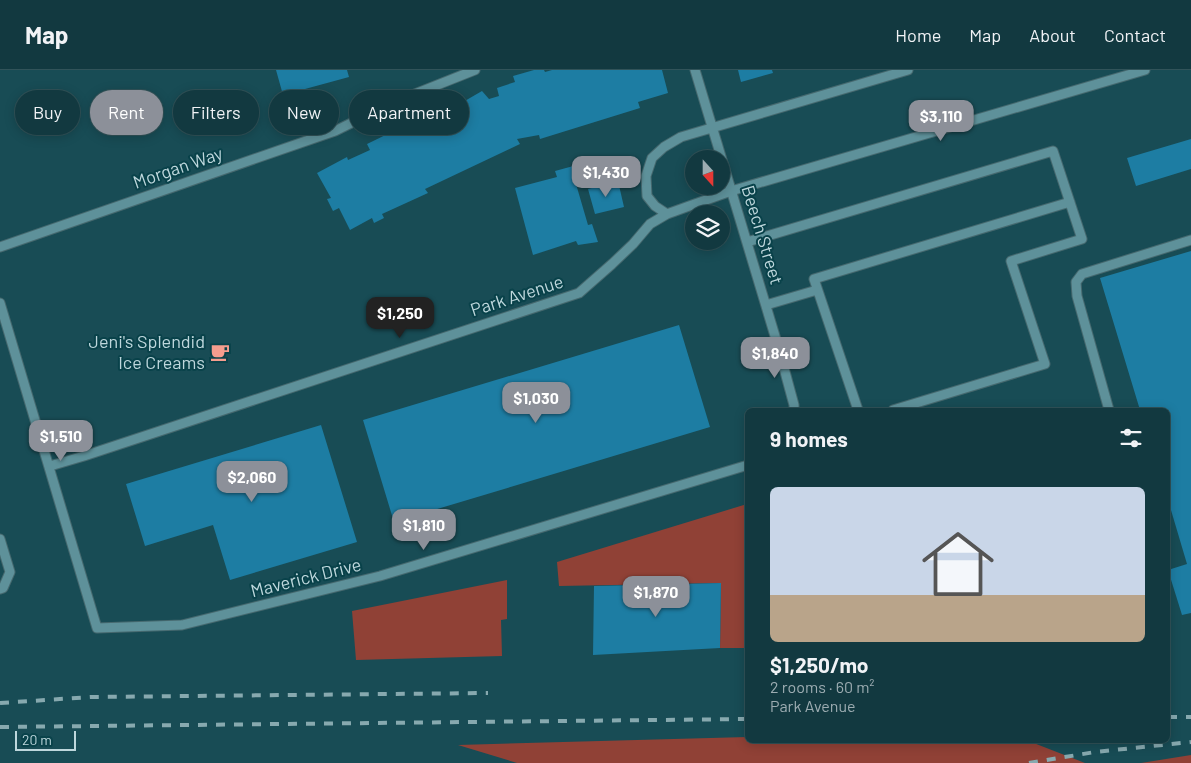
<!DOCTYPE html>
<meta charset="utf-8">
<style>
body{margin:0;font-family:Barlow,sans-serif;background:#1b4047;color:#f1f3f6;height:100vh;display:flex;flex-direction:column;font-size:19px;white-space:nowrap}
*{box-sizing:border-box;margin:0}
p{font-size:16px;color:#9cacb1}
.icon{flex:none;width:28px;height:28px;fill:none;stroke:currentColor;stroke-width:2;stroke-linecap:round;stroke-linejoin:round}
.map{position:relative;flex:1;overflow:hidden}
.drawer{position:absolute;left:745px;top:338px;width:425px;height:335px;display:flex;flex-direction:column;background:#123940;border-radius:8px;box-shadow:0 2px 12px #0003,0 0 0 1px #315359}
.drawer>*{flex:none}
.guide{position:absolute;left:15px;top:20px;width:475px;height:45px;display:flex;gap:10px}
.needle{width:32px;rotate:159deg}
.tools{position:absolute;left:685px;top:80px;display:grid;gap:10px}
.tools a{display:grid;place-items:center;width:45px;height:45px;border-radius:50%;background:#123940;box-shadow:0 2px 12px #0003,0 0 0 1px #315359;font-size:25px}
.scale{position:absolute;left:15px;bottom:12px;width:61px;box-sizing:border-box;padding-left:5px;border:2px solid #bed7dc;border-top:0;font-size:14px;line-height:18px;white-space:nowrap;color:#bed7dc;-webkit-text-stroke:4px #09424a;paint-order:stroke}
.price{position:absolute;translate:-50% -42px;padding:0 11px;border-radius:10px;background:#8c9099;color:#fff;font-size:16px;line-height:32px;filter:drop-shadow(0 1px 2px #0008)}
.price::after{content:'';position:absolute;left:50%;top:30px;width:15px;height:11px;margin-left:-8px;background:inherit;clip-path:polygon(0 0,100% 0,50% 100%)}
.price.on{background:#222;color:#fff}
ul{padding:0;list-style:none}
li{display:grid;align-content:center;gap:10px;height:265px;padding:0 25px}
li span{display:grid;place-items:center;height:155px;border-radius:8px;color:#555}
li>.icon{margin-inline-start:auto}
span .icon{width:90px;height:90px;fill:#fffc;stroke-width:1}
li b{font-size:21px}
h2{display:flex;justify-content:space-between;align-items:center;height:60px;padding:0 25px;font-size:21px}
.pill{padding:0 18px;border-radius:22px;background:#123940;box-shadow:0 2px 12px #0003,0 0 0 1px #315359;font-size:18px;line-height:45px}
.pill.on{background:#8c9099;color:#fff}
header{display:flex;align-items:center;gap:30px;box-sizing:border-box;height:70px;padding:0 25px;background:#123940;border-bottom:1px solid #315359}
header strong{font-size:24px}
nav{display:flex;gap:28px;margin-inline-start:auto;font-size:18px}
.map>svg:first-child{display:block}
.green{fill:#904136}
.building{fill:#1d7da3}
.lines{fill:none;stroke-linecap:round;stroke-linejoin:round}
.minor-casing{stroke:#46696f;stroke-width:11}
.minor{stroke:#5e919a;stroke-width:9}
.rail{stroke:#87a9af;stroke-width:4;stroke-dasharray:9 9;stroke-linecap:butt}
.labels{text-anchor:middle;stroke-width:4;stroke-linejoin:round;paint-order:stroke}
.street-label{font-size:18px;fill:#bed7dc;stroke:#09424a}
.poi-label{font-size:18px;fill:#bed7dc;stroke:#09424a;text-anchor:end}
</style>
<header>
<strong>Map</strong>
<nav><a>Home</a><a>Map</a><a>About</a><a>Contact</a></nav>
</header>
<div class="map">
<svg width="1191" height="693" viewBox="0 0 1191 693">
<rect width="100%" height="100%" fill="#184c55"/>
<path class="green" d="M747,434V578H720L721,513L559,516L557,492Z
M507,510V549L501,550L502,586L356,590L352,541Z
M747,667L748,670H1026L1085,693H517L458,675Z
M1191,685V693H1141Z"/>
<path class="building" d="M276,0H347L349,7L283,25Z
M534,0H544L545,2L552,0H662L668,23L638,32L640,38L540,69L539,65L517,69L520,74L425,119L428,123L382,144L384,148L374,153L372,148L350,160L339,138L333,141L327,129L331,128L317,103L347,87L348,90L370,80L367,74L441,38L444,43L482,21L489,29L499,26L497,18L515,12L513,6Z
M738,0H772L773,3L741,12Z
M1191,69V99L1136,116L1127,88Z
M577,95L581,112L576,114L588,155L592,154L598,172L578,175L576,171L533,185L515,118L557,107L555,101Z
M618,111L624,137L595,144L588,119Z
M1191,181V543L1182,545L1168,500L1187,494L1168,430V340H1140L1100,208Z
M679,255L710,357L394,452L363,350Z
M321,355L357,472L230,510L213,455L145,476L126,414Z
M721,513L720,578L593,585L594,516Z"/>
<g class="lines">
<g class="minor-casing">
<path id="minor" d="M695,0L778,276L794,335V340
M667,144L655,136L647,126L646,106L652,88L664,77L681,67L908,0
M747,172L1053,81L1082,169L1011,191L1045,294L893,340
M0,177L335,61L392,33L475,0
M0,233L97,558L182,555L380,506L748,395
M766,235L817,220
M858,340L814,209L1070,132
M1109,340L1077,226L1076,212L1082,204L1191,170
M50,396L84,386L579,223L612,194L633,174L650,154L667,144L731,121L1145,0
M0,469L10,502L3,518L0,519"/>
</g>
<use href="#minor" class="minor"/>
<path class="rail" d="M0,633L91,627L488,623
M1168,647H1191
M0,657L748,649
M1029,693L1095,682L1191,672"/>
</g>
<defs>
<g id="cafe-bare" transform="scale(1.5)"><path d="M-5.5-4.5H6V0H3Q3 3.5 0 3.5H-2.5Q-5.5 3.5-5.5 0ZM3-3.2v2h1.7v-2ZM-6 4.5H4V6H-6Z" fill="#f59d8e" stroke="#09424a" stroke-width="2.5" paint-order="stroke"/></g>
</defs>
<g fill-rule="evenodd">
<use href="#cafe-bare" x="220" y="282"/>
</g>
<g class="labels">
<g class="street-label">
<text transform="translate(178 98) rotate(-19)" y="6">Morgan Way</text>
<text transform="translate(762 165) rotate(73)" y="6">Beech Street</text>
<text transform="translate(517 226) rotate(-18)" y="6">Park Avenue</text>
<text transform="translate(306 508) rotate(-14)" y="6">Maverick Drive</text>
</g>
<g class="poi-label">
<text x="205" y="278">Jeni's Splendid<tspan x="205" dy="21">Ice Creams</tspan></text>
</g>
</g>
</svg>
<div class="tools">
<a><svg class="needle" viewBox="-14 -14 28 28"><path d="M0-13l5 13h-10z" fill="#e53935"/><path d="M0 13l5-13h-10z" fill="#9cacb1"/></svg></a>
<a><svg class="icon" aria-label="layers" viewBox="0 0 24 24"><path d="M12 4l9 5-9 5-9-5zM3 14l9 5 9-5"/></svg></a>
</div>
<div class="scale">20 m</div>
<b class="price" style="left:941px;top:72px">$3,110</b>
<b class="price" style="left:606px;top:128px">$1,430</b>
<b class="price on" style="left:400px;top:269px">$1,250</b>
<b class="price" style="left:775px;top:309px">$1,840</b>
<b class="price" style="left:536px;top:354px">$1,030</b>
<b class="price" style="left:61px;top:392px">$1,510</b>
<b class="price" style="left:252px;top:433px">$2,060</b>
<b class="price" style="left:424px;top:481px">$1,810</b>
<b class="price" style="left:656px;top:548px">$1,870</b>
<div class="guide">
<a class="pill">Buy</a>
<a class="pill on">Rent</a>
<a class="pill">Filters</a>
<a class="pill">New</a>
<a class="pill">Apartment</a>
</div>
<section class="drawer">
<h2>9 homes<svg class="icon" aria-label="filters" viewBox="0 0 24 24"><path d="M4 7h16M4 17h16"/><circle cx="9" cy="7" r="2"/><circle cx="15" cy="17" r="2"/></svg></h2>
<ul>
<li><span style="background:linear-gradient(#c9d6e8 70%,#b9a48a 0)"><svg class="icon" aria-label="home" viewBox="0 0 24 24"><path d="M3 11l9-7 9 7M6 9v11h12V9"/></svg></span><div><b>$1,250/mo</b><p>2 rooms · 60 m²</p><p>Park Avenue</p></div></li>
</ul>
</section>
</div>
